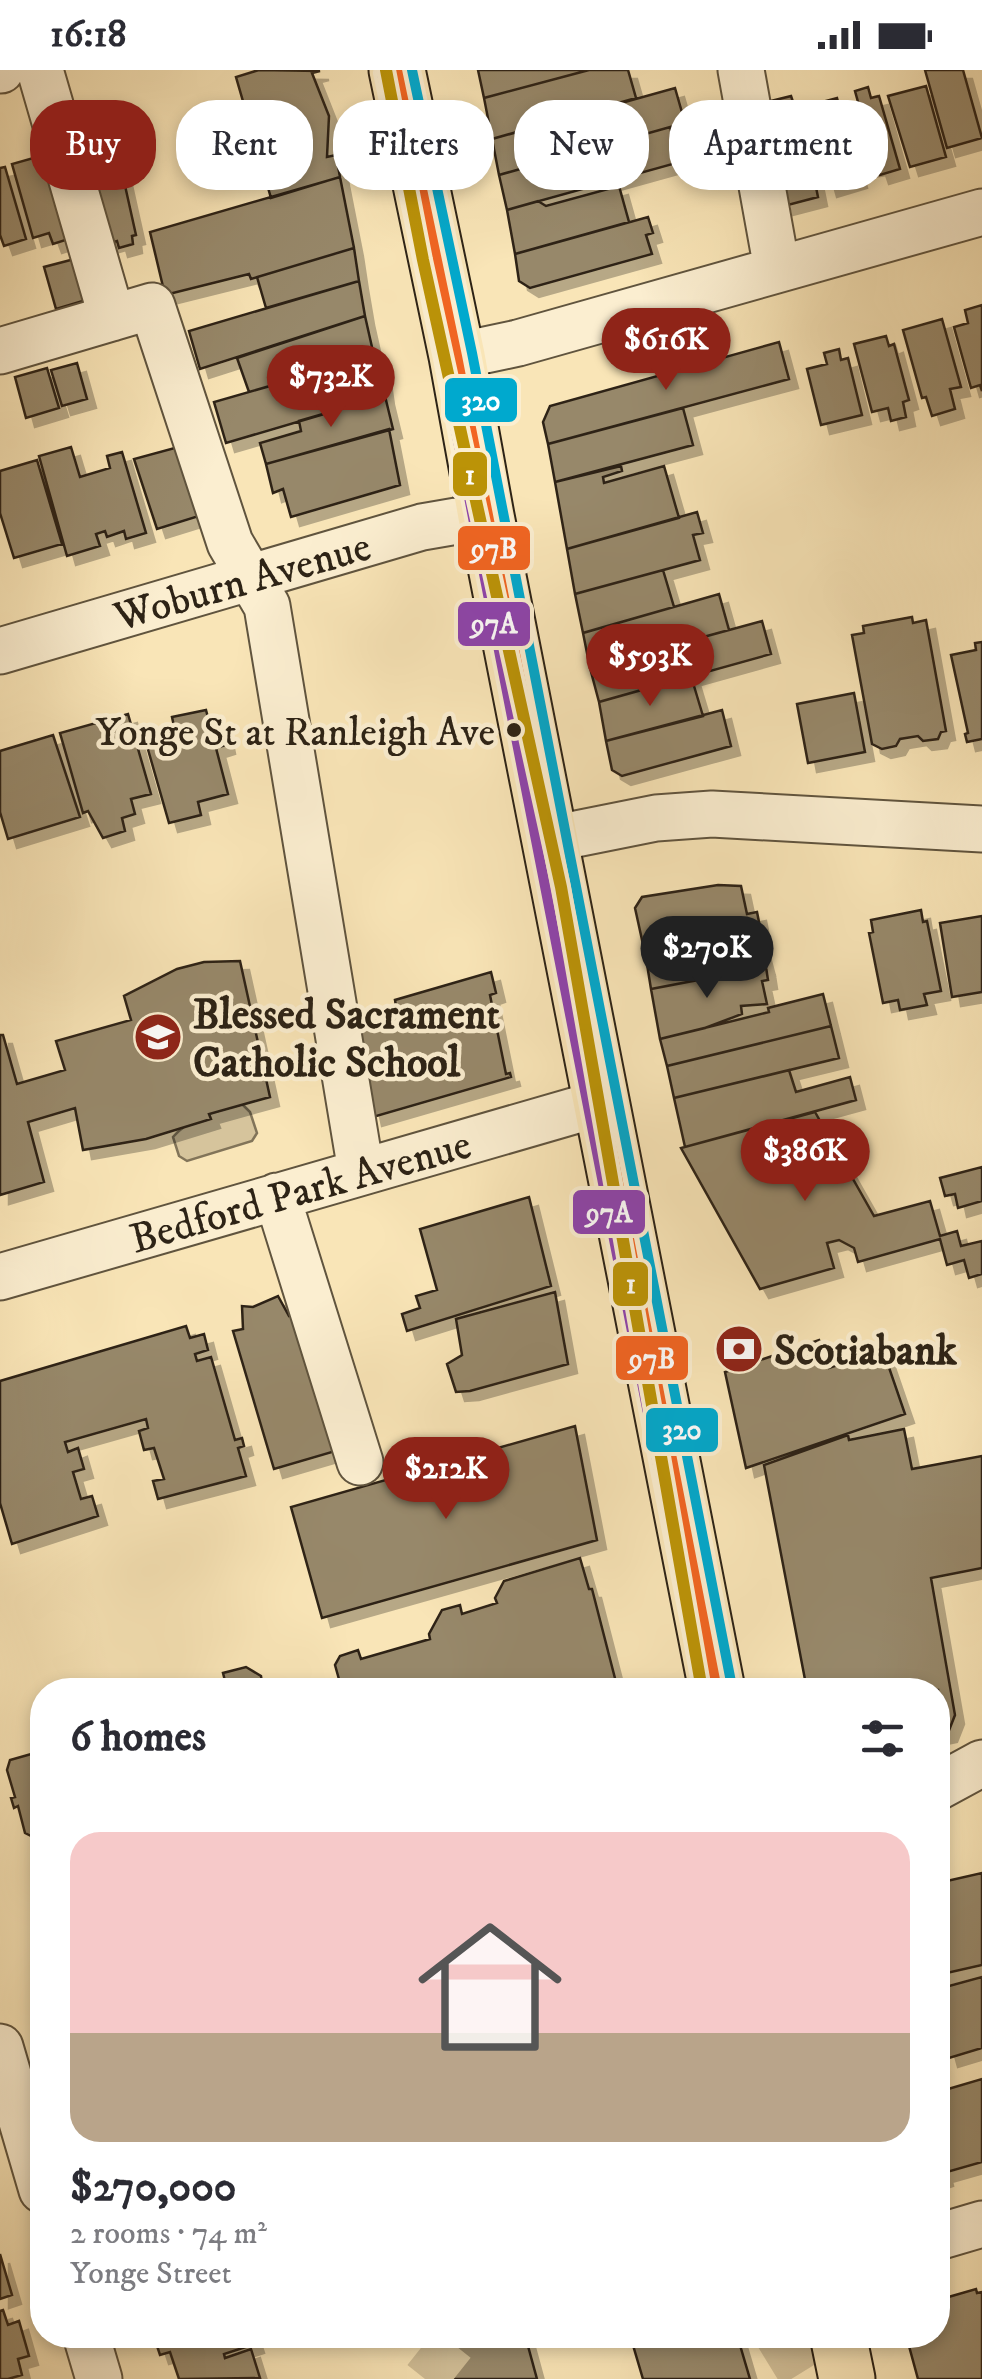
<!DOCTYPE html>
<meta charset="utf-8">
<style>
body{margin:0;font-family:"IM FELL DW Pica",serif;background:#f7f7f7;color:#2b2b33;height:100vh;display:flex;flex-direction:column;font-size:38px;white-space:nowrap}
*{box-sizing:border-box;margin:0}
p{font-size:32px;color:#7c7c81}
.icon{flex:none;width:55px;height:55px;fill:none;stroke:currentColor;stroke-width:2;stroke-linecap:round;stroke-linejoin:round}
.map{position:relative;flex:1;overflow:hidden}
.drawer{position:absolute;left:30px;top:1608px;width:920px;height:670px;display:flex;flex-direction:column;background:#fff;border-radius:40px;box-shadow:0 5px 15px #0003}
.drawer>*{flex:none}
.hud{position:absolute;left:30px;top:30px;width:922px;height:90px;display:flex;gap:20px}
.price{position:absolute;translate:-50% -85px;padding:0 22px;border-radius:35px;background:#8f2418;color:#fff;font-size:32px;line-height:65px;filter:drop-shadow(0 2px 5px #0008)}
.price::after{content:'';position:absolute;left:50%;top:60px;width:30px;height:22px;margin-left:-15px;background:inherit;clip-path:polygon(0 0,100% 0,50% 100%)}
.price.active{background:#222;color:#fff}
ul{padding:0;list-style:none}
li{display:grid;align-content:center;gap:20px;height:530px;padding:0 40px}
li span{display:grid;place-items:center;height:310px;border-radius:30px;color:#555}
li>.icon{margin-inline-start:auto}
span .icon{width:180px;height:180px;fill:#fffc;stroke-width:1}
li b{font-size:42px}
h2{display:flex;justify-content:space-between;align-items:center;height:120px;padding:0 40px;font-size:42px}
.chip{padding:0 35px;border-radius:40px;background:#fff;box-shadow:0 5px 15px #0003;font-size:35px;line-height:90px}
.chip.active{background:#8f2418;color:#fff}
.status{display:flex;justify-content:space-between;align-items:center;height:70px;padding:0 50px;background:#fff;direction:ltr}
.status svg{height:28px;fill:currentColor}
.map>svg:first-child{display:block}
.green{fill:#d6c49c;stroke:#827459;stroke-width:2.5}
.building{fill:#97886a;stroke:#2d2316;stroke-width:2.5;filter:url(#shadow)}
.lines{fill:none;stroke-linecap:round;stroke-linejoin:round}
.minor-tunnel{stroke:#d0be97;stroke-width:45;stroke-dasharray:45 22;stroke-linecap:butt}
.minor-casing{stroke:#60543e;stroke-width:49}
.major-casing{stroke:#2d2316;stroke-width:59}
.minor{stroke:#fbeed0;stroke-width:45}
.major{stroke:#f9e5b7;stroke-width:55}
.bus-1-casing{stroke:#fbeed0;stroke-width:18}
.bus-2-casing{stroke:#fbeed0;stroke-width:18}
.bus-3-casing{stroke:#fbeed0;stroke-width:18}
.bus-1{stroke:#f26522;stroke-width:10}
.bus-2{stroke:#8e44ad;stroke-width:10}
.bus-3{stroke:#00a9ce;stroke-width:10}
.metro-1-casing{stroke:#fbeed0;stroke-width:20}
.metro-1{stroke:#bb9307;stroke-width:12}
.bus-dot{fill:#2d2316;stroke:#fbeed0;stroke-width:4}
.labels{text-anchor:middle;stroke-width:9;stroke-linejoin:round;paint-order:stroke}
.bus-label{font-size:40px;fill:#2d2316;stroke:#fbeed0;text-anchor:end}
.street-label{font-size:42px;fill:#2d2316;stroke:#fbeed0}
.poi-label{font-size:42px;font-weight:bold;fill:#2d2316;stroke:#fbeed0;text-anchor:start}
.line-badge{stroke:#fbeed0;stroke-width:4}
.badge-label{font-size:28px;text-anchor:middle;font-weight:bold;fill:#fff}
</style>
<div class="status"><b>16:18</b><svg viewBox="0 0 49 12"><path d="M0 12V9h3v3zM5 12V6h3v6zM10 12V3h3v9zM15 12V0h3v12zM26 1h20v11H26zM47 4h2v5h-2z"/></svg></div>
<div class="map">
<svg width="982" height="2309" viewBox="0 0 982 2309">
<defs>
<filter id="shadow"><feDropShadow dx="9" dy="9" stdDeviation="0" flood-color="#0004"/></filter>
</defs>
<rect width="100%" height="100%" fill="#f9e5b7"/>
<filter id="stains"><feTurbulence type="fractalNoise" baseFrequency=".002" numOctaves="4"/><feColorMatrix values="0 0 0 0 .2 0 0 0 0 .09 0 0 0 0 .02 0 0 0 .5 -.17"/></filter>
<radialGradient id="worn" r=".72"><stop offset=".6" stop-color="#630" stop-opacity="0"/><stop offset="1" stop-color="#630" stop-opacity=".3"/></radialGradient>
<path class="green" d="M242,1034L250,1042L257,1063L252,1071L187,1091L179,1086L173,1067C190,1047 215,1042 242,1034Z"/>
<path class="building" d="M259,0L320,1L312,3L329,46L327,87L336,85L340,107L271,128L236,7Z
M478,0H589L484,28Z
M589,0H628L636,28L492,69L484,28Z
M925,0H963L982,68L947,78Z
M926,16L946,87L910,97L888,26Z
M868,17L871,28L879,26L900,99L880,105L877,96L858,99L840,37L858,32L855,21Z
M675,18L685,53L499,105L492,69Z
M791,26L794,35L799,34L818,127L784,136L767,32Z
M837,28L858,109L828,118L810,52L819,50L815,34Z
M670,57L680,92L507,140L499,105Z
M99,70L100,73L111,71L112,76L116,75L136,165L132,166L133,174L119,178L117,171L100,176L71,78Z
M51,83L75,167L53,174L49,163L33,168L12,94Z
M5,97L26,169L4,176L0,165V98Z
M340,107L354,178L251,209L249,204L165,225L150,162Z
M619,116L629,152L515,184L507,140L538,131L546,136Z
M648,147L653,163L646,165L652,184L530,218L519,211L515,184Z
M354,178L359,211L266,238L257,207Z
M82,187L93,228L56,239L44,197Z
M359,211L365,246L200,299L189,261Z
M982,235V321L980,315L971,318L954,257L968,253L965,240Z
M365,246L374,286L249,322L237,288Z
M942,249L961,317L950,319L955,339L932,346L926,327L922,328L903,260Z
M886,266L889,276L894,274L909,330L903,332L906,347L891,351L888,338L872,342L854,274Z
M779,272L789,309L548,374L543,352L550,336Z
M839,279L841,290L848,288L862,345L821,355L807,299L827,294L824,283Z
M379,285L385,326L226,373L214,332Z
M77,293L87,329L62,336L51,300Z
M47,298L59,338L26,348L15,307Z
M385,326L393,359L266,394L260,373L301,361L299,351Z
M683,338L693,375L555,412L548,374Z
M389,359L400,415L291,447L283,419L273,423L266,394Z
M182,376L199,446L157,459L134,389Z
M71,377L80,407L110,398L107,386L122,382L146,463L126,469L124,461L107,467L105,461L96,464L100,476L67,486L39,386Z
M37,390L62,474L14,488L0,443V401Z
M621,396L622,401L603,407L604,413L664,396L679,448L567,479L555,412Z
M697,442L703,463L693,465L700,490L575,524L567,479Z
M663,500L674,537L583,563L575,524Z
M719,524L729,560L590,598L583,563Z
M912,547L913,553L926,550L946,661L941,662L938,669L923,671L918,666L900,669L896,676L882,679L872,674L852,565L864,563L863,556Z
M762,551L771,584L599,632L590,598Z
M982,572V669L967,672L965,664L968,663L951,585L976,580L975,573Z
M691,606L703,646L606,671L599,632Z
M854,623L865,682L808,693L797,634Z
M206,640L212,663L223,660L226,675L216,678L228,724L198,732L201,745L169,753L145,669L175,661L172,647Z
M722,640L731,676L622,706L612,700L606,671Z
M128,644L151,724L131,729L135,744L122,748L125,761L103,768L88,741L83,743L60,663Z
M53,665L80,747L8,769L0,742V681Z
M718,815L741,816L747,844L757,842L762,867L646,888L635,838L642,827Z
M921,840L923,852L927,851L941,921L924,924L927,935L900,940L898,930L883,933L869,863L873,862L871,850Z
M982,846V922L952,927L940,853Z
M758,867L766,897L651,919L646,888Z
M240,891L270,1027L209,1044L211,1049L146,1069L83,1080L75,1038L28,1052L44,1112L0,1125V965H3L17,1014L65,1000L56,971L131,950L124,926L177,899L204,892Z
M766,897L768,910L762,911L767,934L741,936L742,944L705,958L660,969L651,919Z
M491,902L496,923L490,925L506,1004L510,1003L511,1007L373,1047L351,943L359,941L356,946L359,947L396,936L395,930Z
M823,924L831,956L667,996L660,969L769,942L768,938Z
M831,956L839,988L674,1028L667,996Z
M789,1000L796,1022L850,1007L856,1030L685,1077L674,1028Z
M815,1042L874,1146L930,1131L940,1166L957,1161L961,1176L982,1171V1204L969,1208L964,1190L947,1195L940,1169L858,1192L854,1178L839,1170L827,1173L834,1198L760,1219L681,1078Z
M982,1097V1131L958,1138L955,1124L945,1126L940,1108Z
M529,1127L551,1216L407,1261L402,1244L420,1238L416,1226L437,1220L420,1159Z
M555,1222L568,1294L470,1321L456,1322L447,1294L462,1285L456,1249Z
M278,1226L289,1246L299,1243L339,1380L274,1399L233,1261L243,1259L242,1236L253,1237Z
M186,1256L190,1268L204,1264L208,1280L195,1284L197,1291L211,1287L235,1370L242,1368L244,1376L238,1378L246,1406L158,1429L153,1411L164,1409L154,1378L144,1380L139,1361L148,1358L146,1349L65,1372L68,1382L78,1378L84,1399L73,1402L81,1429L92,1426L98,1446L12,1474L0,1433V1311Z
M819,1270L829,1298L883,1280L905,1344L746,1398L725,1302Z
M575,1356L597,1470L322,1548L291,1437Z
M904,1359L912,1399L982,1386V1498L931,1508L955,1645L948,1663L938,1665V1620H807L764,1395L848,1365L849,1370Z
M580,1488L589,1519H592L618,1620H342L335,1595L340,1586L358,1580L361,1589L430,1569L429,1564L442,1540L460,1535L462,1544L497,1533L495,1528L504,1511Z
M246,1597L261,1606L263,1620H192L225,1611L223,1603Z
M42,1681V1766L35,1768L25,1763L18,1736L14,1738L11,1728L15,1727L7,1700L10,1690Z
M982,1803V1895L938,1905V1813Z
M982,1907V1978L949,1988L938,1947V1919Z
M982,2009V2092L943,2103L944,2107L938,2109V2022Z
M0,2184L12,2225L0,2229Z
M976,2219L977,2223L982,2222V2309H918L906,2265H938V2230Z
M3,2240L8,2255L19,2251L29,2286L18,2289L22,2305L8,2309H0V2241Z
M162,2265H252L255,2274L224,2284L225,2288L251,2279L260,2308L179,2309L170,2282L160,2285L154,2267Z
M431,2265H525L537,2309H444Z
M630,2265H737L750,2309H643Z"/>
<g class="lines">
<path class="minor-tunnel" d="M777,2265L804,2309
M425,2309L460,2265"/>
<g class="minor-casing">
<path id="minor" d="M0,0H1
M40,0L112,248
M741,0L777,199
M0,281L152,236L230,473L267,536L361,1101
M457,286L518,273L982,142
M0,581L422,457L486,446
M551,769L656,748L712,744L982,759
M277,1126L360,1392
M0,1207L601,1033
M938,1717L982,1693
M0,1977L42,2120
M938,2167L982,2154
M86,2265L99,2309"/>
</g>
<g class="major-casing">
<path id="major" d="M397,0L457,286L486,446L717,1620
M838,2265L847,2309"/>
</g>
<use href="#minor" class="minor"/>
<use href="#major" class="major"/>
<g class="bus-1-casing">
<path id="bus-1" d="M397,0L457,286L717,1620"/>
</g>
<g class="bus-2-casing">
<path id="bus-2" d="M382,3L442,289L702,1620"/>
</g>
<g class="bus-3-casing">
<path id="bus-3" d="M412,0L472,283L732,1617"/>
</g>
<use href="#bus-1" class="bus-1"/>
<use href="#bus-2" class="bus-2"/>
<use href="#bus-3" class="bus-3"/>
<g class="metro-1-casing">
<path id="metro-1" d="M386,0L423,190L561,817L702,1620"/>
</g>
<use href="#metro-1" class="metro-1"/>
</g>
<defs>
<g id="school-disc" transform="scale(2.5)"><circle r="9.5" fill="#8f2418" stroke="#fbeed0"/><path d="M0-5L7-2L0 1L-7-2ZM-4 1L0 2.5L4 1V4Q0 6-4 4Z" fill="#fff"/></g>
<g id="bank-disc" transform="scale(2.5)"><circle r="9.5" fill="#8f2418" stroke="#fbeed0"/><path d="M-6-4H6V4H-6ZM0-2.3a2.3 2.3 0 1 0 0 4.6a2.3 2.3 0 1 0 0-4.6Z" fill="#fff"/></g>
</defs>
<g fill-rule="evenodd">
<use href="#school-disc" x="158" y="967"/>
<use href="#bank-disc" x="739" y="1279"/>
</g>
<circle class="bus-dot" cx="514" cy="660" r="9"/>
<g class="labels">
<g class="bus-label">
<text x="495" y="675">Yonge St at Ranleigh Ave</text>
</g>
<g class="street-label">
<text transform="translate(242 510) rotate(-16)" y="15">Woburn Avenue</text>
<text transform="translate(300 1120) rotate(-16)" y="15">Bedford Park Avenue</text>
</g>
<g class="poi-label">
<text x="193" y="958">Blessed Sacrament<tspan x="193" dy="48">Catholic School</tspan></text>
<text x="774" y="1294">Scotiabank</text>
</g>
</g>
<g class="line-badge">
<rect x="443" y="306" width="76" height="48" rx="10" fill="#00a9ce"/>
<rect x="451" y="380" width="38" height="48" rx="10" fill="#bb9307"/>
<rect x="456" y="454" width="76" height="48" rx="10" fill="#f26522"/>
<rect x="456" y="530" width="76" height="48" rx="10" fill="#8e44ad"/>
<rect x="571" y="1118" width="76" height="48" rx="10" fill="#8e44ad"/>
<rect x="611" y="1190" width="39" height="48" rx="10" fill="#bb9307"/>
<rect x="614" y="1264" width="76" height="48" rx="10" fill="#f26522"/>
<rect x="644" y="1336" width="76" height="48" rx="10" fill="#00a9ce"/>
</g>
<g class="badge-label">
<text x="481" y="340">320</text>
<text x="470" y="414">1</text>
<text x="494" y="488">97B</text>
<text x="494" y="563">97A</text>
<text x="609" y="1152">97A</text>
<text x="631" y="1223">1</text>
<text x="652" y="1298">97B</text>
<text x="682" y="1369">320</text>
</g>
<rect width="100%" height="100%" filter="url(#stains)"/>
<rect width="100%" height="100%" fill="url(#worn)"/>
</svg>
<b class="price" style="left:666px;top:323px">$616K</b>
<b class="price" style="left:331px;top:360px">$732K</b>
<b class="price" style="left:650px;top:639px">$593K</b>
<b class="price active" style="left:707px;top:931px">$270K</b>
<b class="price" style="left:805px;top:1134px">$386K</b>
<b class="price" style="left:446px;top:1452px">$212K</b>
<div class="hud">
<a class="chip active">Buy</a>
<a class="chip">Rent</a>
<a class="chip">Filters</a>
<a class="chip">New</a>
<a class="chip">Apartment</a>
</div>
<section class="drawer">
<h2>6 homes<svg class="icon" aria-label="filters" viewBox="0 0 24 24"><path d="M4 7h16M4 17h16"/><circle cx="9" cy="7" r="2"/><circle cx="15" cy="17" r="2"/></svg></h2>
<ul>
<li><span style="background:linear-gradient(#f6c9c9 65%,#b9a48a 0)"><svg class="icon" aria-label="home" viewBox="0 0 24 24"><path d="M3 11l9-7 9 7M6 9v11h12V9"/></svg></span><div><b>$270,000</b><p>2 rooms · 74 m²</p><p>Yonge Street</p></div></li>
</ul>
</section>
</div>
